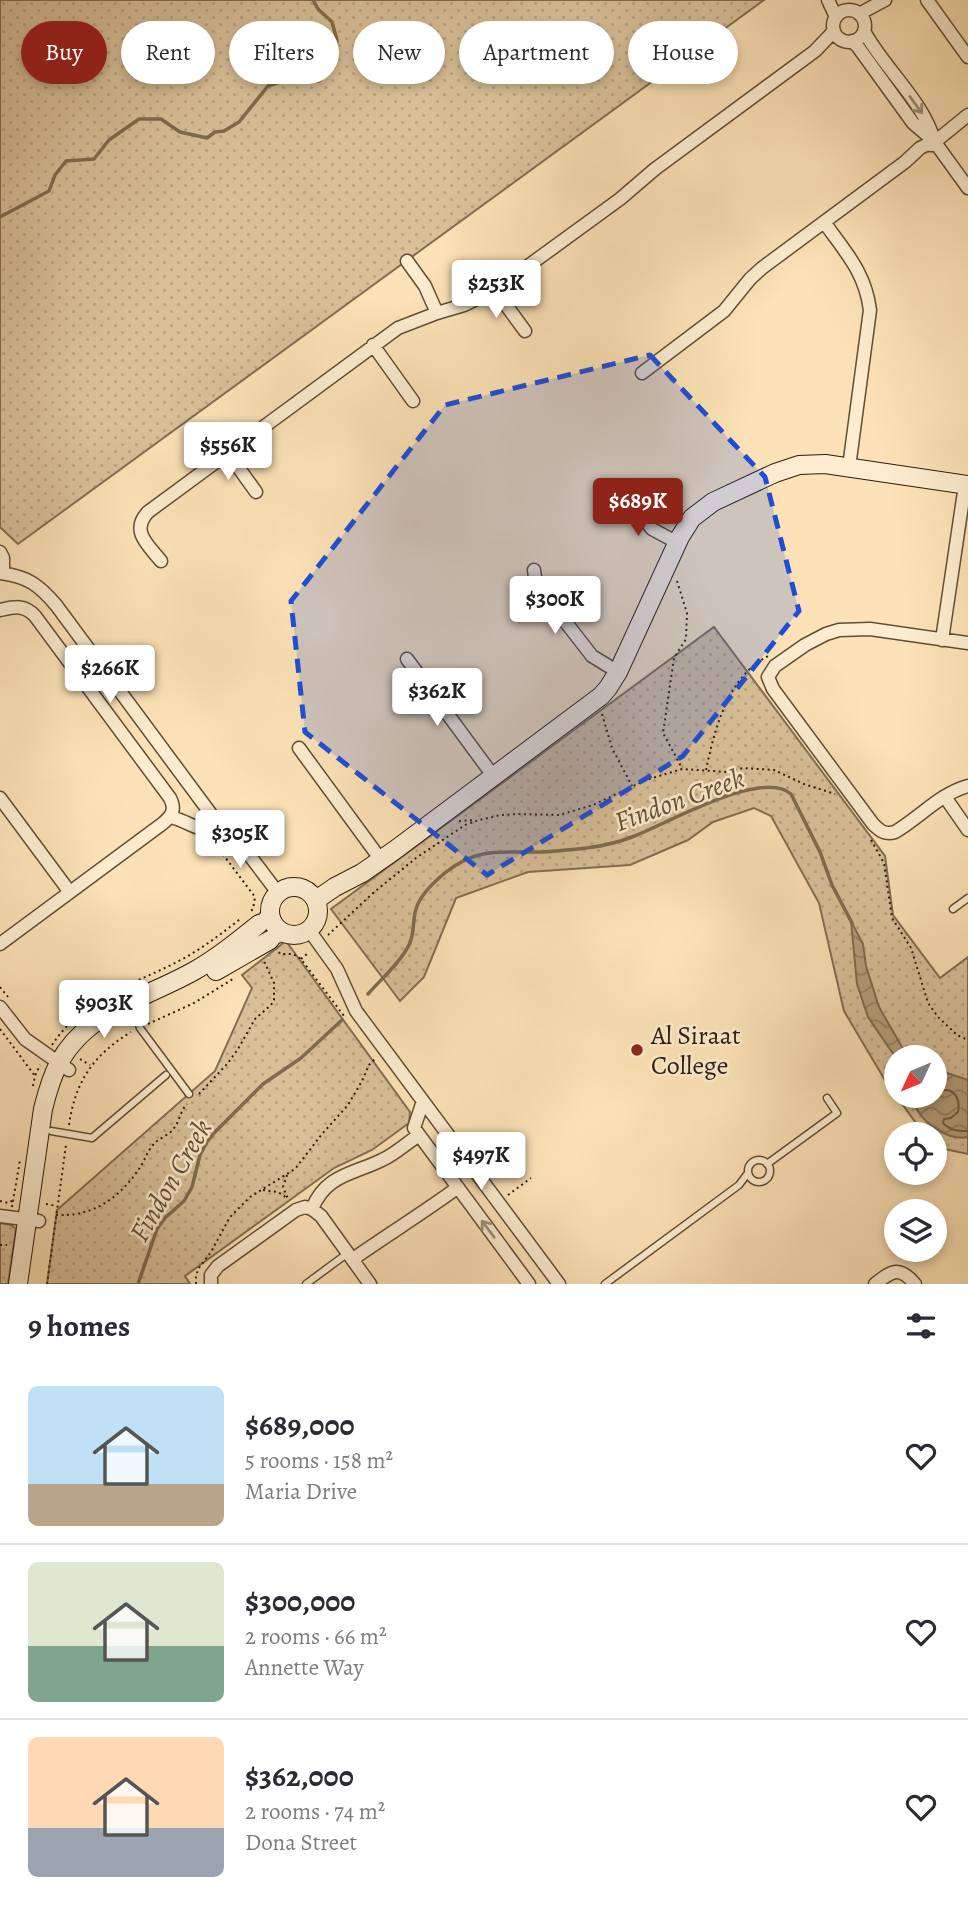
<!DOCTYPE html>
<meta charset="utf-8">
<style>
body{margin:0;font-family:Alegreya,serif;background:#f7f7f7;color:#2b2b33;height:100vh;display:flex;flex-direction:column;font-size:26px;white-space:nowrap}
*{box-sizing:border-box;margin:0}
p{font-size:23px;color:#7c7c81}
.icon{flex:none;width:38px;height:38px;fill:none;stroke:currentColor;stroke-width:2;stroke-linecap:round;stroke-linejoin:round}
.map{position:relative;height:1284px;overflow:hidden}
.sheet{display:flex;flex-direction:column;background:#fff;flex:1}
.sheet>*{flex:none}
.banner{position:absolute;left:21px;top:21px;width:928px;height:63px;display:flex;gap:14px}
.needle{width:46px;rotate:226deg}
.tools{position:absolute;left:884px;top:1045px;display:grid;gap:14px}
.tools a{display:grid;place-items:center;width:63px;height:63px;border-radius:50%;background:#fff;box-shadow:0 4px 10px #0003;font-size:35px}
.price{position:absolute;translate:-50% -60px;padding:0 16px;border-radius:7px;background:#fff;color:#222;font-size:23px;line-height:46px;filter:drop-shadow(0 2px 4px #0008)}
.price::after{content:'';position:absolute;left:50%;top:42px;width:21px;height:16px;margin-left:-10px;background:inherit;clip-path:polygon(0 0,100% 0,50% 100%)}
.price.current{background:#8f2418;color:#fff}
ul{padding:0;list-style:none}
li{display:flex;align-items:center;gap:21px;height:175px;padding:0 28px}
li+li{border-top:2px solid #e1e1e2}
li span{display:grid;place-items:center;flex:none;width:196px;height:140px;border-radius:10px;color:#555}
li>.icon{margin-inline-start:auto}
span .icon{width:84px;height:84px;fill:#fffc;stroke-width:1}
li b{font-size:30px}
h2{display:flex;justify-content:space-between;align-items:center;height:84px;padding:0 28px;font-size:30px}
.chip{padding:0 24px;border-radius:32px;background:#fff;box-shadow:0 4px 10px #0003;font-size:24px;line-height:63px}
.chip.current{background:#8f2418;color:#fff}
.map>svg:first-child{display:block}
.grass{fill:url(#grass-dots);stroke:#836e52;stroke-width:2;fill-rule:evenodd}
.water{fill:url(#water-waves);stroke:#7f6b4f;stroke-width:2}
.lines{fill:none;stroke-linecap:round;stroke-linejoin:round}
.shore{stroke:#725e44;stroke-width:2}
.stream{stroke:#7f6b4f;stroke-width:3.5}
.lane-casing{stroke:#614e36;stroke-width:9}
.street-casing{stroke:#614e36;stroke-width:15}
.secondary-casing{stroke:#2d1c0b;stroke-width:20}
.path{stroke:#2d1c0b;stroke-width:2;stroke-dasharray:2 3.5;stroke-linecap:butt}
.lane{stroke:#fdecd0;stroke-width:6}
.street{stroke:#fdecd0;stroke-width:12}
.secondary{stroke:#fdecd0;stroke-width:18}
.oneway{stroke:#9f8e77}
.marked{fill:#1d4ed8;fill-opacity:0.2;stroke:#1d4ed8;stroke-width:5;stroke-dasharray:14 9;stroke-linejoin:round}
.poi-dot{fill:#8f2418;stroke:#fdecd0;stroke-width:2.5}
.labels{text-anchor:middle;stroke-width:5;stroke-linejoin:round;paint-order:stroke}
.poi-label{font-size:26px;fill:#2d1c0b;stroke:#fdecd0;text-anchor:start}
.water-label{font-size:28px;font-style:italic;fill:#645038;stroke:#fdecd0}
</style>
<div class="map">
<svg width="968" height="1284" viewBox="0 0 968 1284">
<defs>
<pattern id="grass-dots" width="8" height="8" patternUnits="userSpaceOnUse" patternTransform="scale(1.75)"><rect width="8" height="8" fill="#d9c099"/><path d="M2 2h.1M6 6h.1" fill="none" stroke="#bba482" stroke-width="1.8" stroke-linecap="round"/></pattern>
<pattern id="water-waves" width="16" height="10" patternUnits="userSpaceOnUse" patternTransform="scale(1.75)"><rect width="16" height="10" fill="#b69f7c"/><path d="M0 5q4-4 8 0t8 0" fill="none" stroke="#948164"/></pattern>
</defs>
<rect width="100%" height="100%" fill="#fce2b6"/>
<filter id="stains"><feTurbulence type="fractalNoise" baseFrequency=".00286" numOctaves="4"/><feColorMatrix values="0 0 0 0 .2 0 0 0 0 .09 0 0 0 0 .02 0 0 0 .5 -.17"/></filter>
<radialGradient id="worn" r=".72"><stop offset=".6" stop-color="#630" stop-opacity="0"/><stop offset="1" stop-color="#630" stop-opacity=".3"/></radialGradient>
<path class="grass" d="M0,0H764L18,544L0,527Z
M714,627L885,856L893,915L940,978L968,957V1154L935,1147L934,1134H924L886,1082L844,1011L819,903L771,816L754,808L713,822L688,840L630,865L528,872L456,898L424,977L400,1001L331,909ZM896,1057H934V1096H896Z
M286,941L410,1112L409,1123L372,1150L334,1168L185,1276L190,1284H47L57,1210L215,1071L252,988L242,975Z
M0,1223L11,1225L16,1229L8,1284H0Z"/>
<path class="water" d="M851,921L863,944L866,966L879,1007L902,1047L910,1057H896V1058L868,1017L857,984Z
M935,1069L968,1080V1137C948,1141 926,1125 916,1108L923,1096H934Z"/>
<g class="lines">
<path class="shore" d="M934,1093C951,1085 961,1095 958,1112L951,1118L944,1119L943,1123C951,1131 958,1131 968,1131"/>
<path class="stream" d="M0,217L49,191L55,175L66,161L94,159L109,140L139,119H161L180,132L207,138L215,132L224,131L239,122L268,86L295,77L319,81L333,68L337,40L332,22L318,9L313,0
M368,994C381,979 400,963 409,945C415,933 412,922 416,909C420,895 435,881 446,872C479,846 504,853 542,852C572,850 604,848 632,837C665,825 761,768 791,794L820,852L832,885L852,923
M138,1284L157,1229L165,1218L184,1201L192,1187L200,1155L207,1142L215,1132L263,1084L301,1058L342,1020"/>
<g class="lane-casing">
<path id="lane" d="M953,909L968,898
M135,1012L140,1028L189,1094
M51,1131L92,1138L166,1075
M748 1171a11 11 0 1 1 22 0a11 11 0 1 1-22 0Z
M767,1164L837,1113L827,1098
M306,1284L348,1253
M605,1284L739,1185L748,1173"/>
</g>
<g class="street-casing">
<path id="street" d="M828,0L836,17
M927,0L968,57
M833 26a16 16 0 1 1 32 0a16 16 0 1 1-32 0Z
M859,14L885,0
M864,31C883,67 925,103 934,141
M852,41L858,47L913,123L934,141L968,188
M931,145L968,115
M824,222C846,253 865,272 870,310L849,467
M407,261L425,286L437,313
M495,290L525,331
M373,345L413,401
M642,373L724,311L750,279L762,268L905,162L920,148L934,141
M228,453L256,492
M628,497L652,529L678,543
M0,552L3,558V573
M161,561C148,545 130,531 148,512L398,328L437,313L464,305L495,290L620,199L655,169L815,51L834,31
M534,570L536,584L592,656L618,672
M0,573C28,577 38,584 56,605L222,829L247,852L278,893
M0,610C14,607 24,604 35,616L170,798C176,810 172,816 162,824L0,944
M942,640L965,485
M968,643L870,629L839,630L826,634L805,645L775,666L768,677L773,689L873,824C880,831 885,835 895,832C919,818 941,793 968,786
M407,659L494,777
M299,748L381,860
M945,797L968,830
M0,798L69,891
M171,817C193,823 197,833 222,829
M259,924L270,912
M309,930L337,969L356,1011L559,1284
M270,940L286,933
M0,1007L25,1039L69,1070
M423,1101L414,1128L529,1284
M312,1209L321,1216L370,1284
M0,1216L39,1221
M353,1259C387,1235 423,1213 457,1188
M211,1284V1275L218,1266L296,1210L305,1207L312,1209C326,1174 354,1174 382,1160C395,1154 407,1143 419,1135
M875,1284C892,1271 899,1265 915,1284"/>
</g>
<g class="secondary-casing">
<path id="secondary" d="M270 911a24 24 0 1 1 48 0a24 24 0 1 1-48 0Z
M316,900L335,887L362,873L395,850L601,696L608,688L618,672L680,537L692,518L713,502L775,473L799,465L825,464L968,485
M216,971L270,940
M18,1284L43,1109C47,1093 51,1078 59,1063C87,1011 146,998 194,971C217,958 238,941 259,924"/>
</g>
<path class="path" d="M677,581L687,613L686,639L674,658L663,733L682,768
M602,714L612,748L632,786
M706,770C715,727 728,677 768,656
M459,821L475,820
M871,840L884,863L892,918L911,948L928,1003L938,1017L957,1035L968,1040
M212,842L219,849L255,897L253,909L251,911
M328,935L372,894L416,858L465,825L479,820L501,815L518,814L559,815L593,805L646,780L682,769L727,772L743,768L774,770L804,784L835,794
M279,952L280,954H293L301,959L344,1016
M301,959L308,953
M0,987L8,997
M148,1024L194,1003L233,979
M0,1029L35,1076
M52,1045C83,998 130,986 177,962C200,950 220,935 240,919
M80,1059L90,1065
M33,1086L35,1076L40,1065
M199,1094L228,1063L238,1049L255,1019L271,1005L274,1000V983L264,961
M69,1125C75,1082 93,1055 131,1032
M287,1175L283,1187L288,1199
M263,1190L278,1192L287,1198
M508,1195L531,1178
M0,1201L8,1203L12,1201
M46,1204L57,1206
M12,1207L20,1160
M56,1215C93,1217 119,1198 139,1169C144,1162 147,1152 153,1145C158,1138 169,1136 174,1128C180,1121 180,1111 187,1104
M0,1245H7
M47,1284L66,1145
M196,1284V1275L199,1268L211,1252L230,1217L250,1197L295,1169L322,1134L348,1105L362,1081L369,1065L375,1059"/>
<use href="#lane" class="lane"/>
<use href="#street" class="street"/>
<use href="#secondary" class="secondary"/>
</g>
<defs><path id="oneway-shaft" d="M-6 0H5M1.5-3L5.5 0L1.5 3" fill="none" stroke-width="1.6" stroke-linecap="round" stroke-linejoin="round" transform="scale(1.75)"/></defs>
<g class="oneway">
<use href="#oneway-shaft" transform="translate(916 105) rotate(54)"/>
<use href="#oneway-shaft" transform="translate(488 1229) rotate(-127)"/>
</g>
<path class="marked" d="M650,355L765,477L799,611L683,756L487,875L305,732L291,601L445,405Z"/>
<circle class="poi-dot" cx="637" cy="1050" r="7"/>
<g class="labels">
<g class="poi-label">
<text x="651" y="1044">Al Siraat<tspan x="651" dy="30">College</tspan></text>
</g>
<g class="water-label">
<text transform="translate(679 799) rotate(-20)" y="10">Findon Creek</text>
<text transform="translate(170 1180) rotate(-60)" y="10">Findon Creek</text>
</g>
</g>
<rect width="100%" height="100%" filter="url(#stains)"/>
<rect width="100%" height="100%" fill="url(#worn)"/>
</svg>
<div class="tools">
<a><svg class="needle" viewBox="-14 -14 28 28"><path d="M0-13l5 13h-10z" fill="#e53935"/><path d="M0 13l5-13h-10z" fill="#7c7c81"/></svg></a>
<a><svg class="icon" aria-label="locate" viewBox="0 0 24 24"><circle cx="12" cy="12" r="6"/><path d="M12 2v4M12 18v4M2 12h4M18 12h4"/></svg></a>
<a><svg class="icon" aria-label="layers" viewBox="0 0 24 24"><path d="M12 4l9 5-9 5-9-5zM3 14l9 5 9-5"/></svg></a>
</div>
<b class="price" style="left:496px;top:320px">$253K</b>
<b class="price" style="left:228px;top:482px">$556K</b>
<b class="price current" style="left:638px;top:538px">$689K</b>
<b class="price" style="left:555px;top:636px">$300K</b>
<b class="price" style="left:110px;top:705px">$266K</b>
<b class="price" style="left:437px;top:728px">$362K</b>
<b class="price" style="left:240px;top:870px">$305K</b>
<b class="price" style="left:104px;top:1040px">$903K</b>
<b class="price" style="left:481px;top:1192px">$497K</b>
<div class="banner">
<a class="chip current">Buy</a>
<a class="chip">Rent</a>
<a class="chip">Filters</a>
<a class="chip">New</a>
<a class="chip">Apartment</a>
<a class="chip">House</a>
</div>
</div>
<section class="sheet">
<h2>9 homes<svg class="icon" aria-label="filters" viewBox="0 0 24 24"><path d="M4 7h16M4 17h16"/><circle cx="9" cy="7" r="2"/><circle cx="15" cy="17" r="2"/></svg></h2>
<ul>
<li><span style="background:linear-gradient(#bfe0f5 70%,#b9a48a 0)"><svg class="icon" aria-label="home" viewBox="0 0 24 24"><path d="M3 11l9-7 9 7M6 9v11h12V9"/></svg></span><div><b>$689,000</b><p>5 rooms · 158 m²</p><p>Maria Drive</p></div><svg class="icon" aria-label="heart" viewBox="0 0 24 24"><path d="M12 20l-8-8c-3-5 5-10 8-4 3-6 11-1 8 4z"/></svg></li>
<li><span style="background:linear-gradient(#dfe7d0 60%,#7fa58c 0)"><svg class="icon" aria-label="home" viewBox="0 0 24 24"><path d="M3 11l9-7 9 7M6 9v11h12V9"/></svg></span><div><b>$300,000</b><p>2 rooms · 66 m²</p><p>Annette Way</p></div><svg class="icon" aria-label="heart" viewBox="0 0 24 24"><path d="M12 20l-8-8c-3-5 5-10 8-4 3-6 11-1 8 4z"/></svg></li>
<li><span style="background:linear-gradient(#ffd9b3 65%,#9aa5b1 0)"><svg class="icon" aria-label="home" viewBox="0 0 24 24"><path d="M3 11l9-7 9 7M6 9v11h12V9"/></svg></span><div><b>$362,000</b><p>2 rooms · 74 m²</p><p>Dona Street</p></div><svg class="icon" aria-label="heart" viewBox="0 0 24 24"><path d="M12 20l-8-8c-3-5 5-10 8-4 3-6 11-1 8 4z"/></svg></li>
</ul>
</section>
